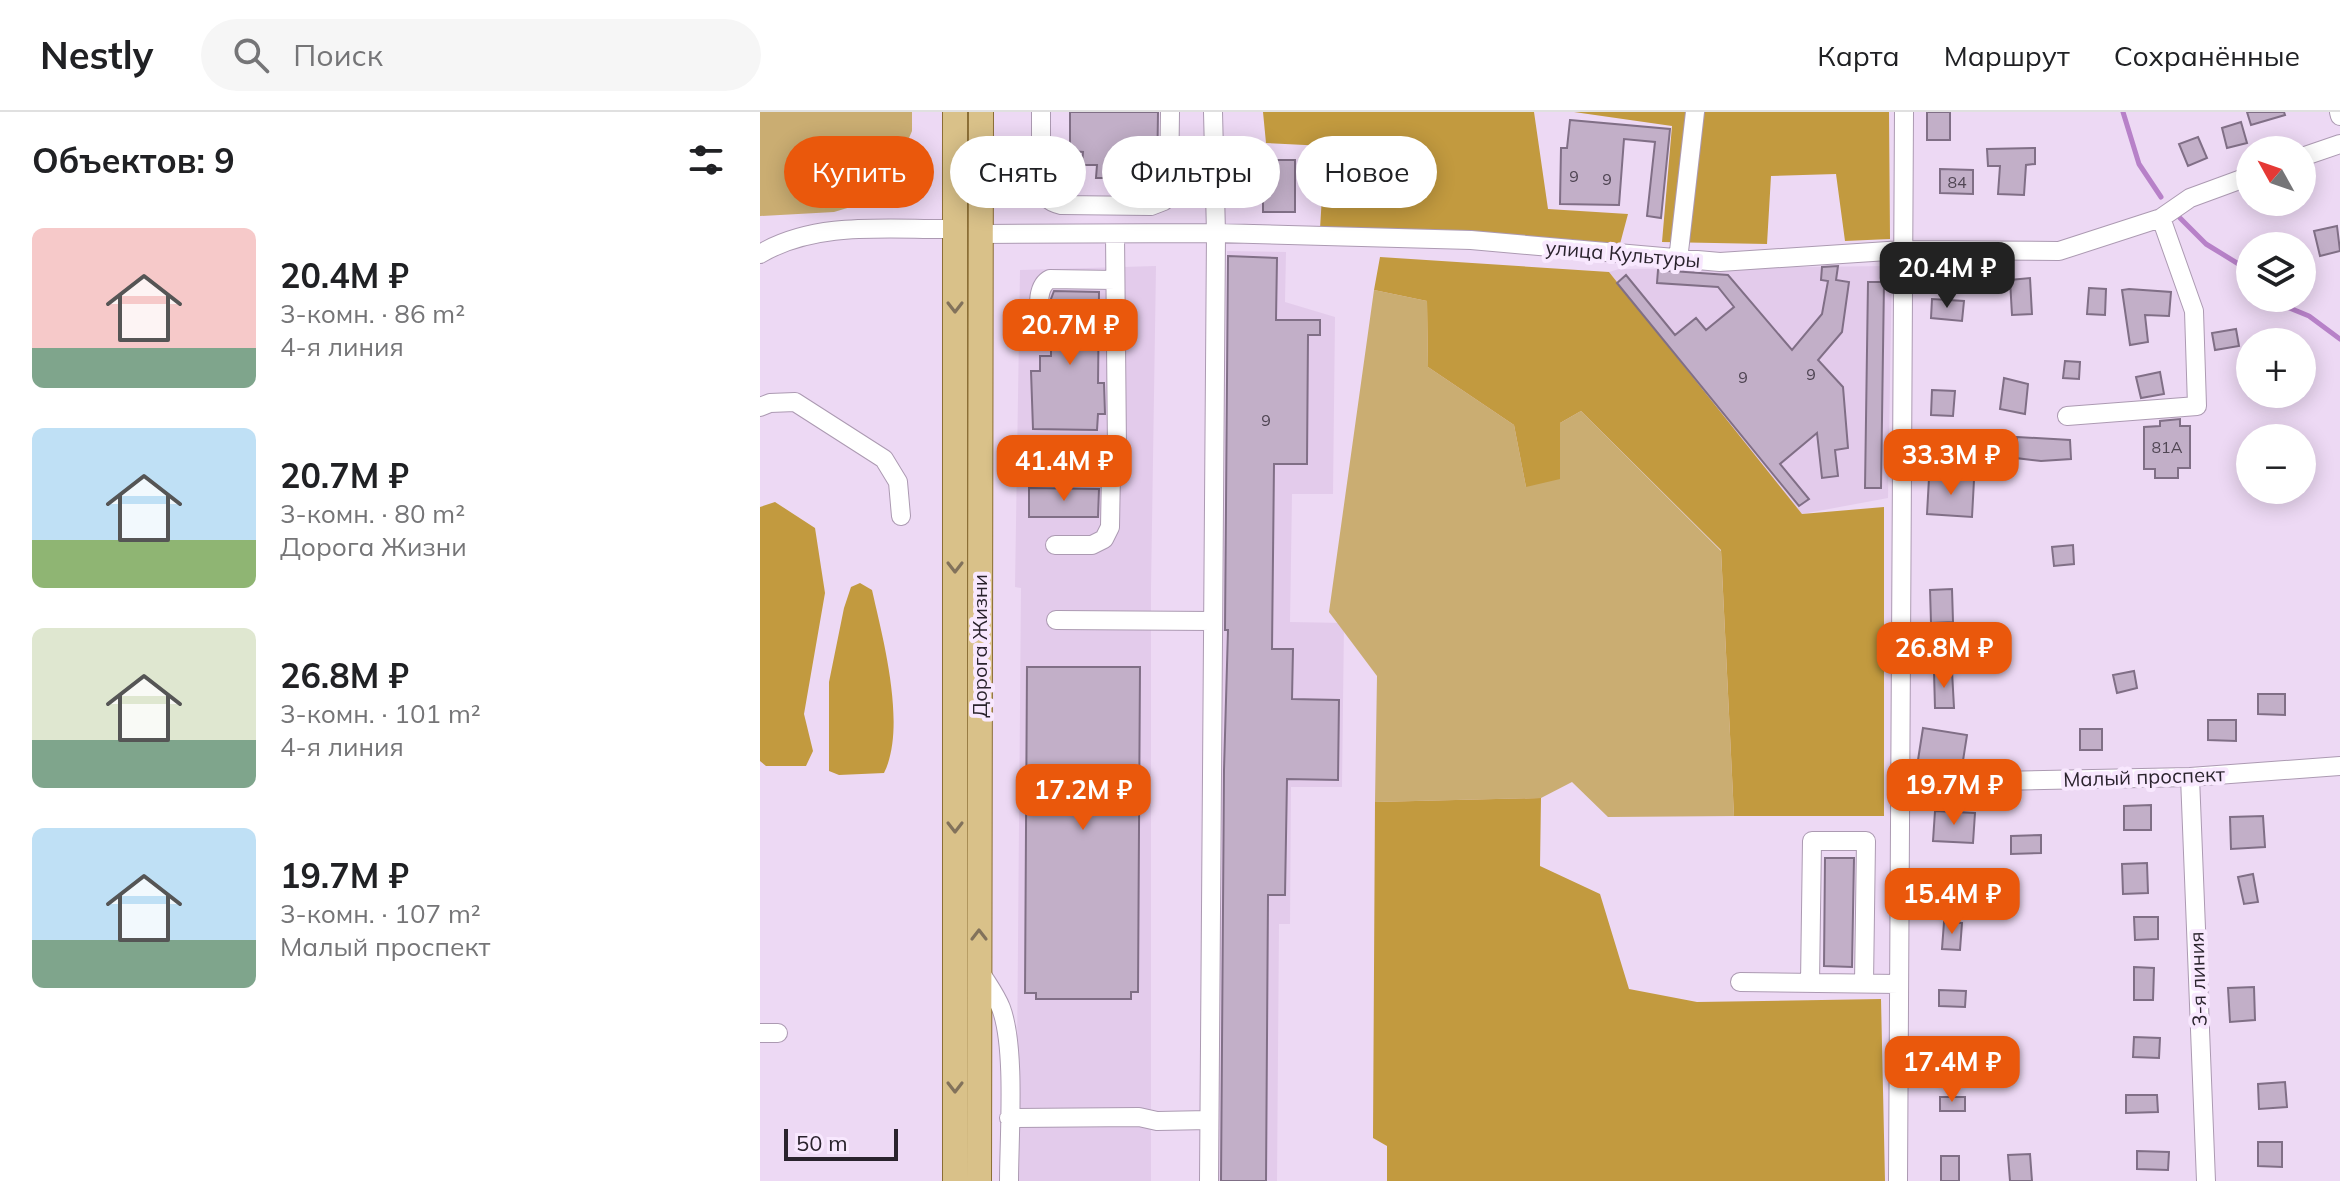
<!DOCTYPE html>
<html lang="ru">
<meta charset="utf-8">
<style>
body{margin:0;font-family:Mulish,sans-serif;background:#f6f6f6;color:#202124;height:100vh;display:flex;flex-direction:column;font-size:30px;white-space:nowrap}
*{box-sizing:border-box;margin:0}
p{font-size:26px;color:#757577}
.icon{flex:none;width:44px;height:44px;fill:none;stroke:currentColor;stroke-width:2;stroke-linecap:round;stroke-linejoin:round}
.map{position:relative;flex:1;overflow:hidden}
.drawer{display:flex;flex-direction:column;background:#fff;width:760px}
.drawer>*{flex:none}
.guide{position:absolute;left:24px;top:24px;width:760px;height:72px;display:flex;gap:16px}
.needle{width:52px;rotate:310deg}
.controls{position:absolute;left:1476px;top:24px;display:grid;gap:16px}
.controls a{display:grid;place-items:center;width:80px;height:80px;border-radius:50%;background:#fff;box-shadow:0 4px 20px #0003;font-size:40px}
.scale{position:absolute;left:24px;bottom:20px;width:114px;box-sizing:border-box;padding-left:8px;border:4px solid #2a232d;border-top:0;font-size:22px;line-height:28px;white-space:nowrap;color:#2a232d;-webkit-text-stroke:6px #f8e8fe;paint-order:stroke}
.price{position:absolute;translate:-50% -68px;padding:0 18px;border-radius:16px;background:#ea580c;color:#fff;font-size:26px;line-height:52px;filter:drop-shadow(0 2px 4px #0008)}
.price::after{content:'';position:absolute;left:50%;top:48px;width:24px;height:18px;margin-left:-12px;background:inherit;clip-path:polygon(0 0,100% 0,50% 100%)}
.price.selected{background:#222;color:#fff}
ul{padding:0;list-style:none}
li{display:flex;align-items:center;gap:24px;height:200px;padding:0 32px}
li span{display:grid;place-items:center;flex:none;width:224px;height:160px;border-radius:12px;color:#555}
li>.icon{margin-inline-start:auto}
span .icon{width:96px;height:96px;fill:#fffc;stroke-width:1}
li b{font-size:34px}
h2{display:flex;justify-content:space-between;align-items:center;height:96px;padding:0 32px;font-size:34px}
.tag{padding:0 28px;border-radius:36px;background:#fff;box-shadow:0 4px 20px #0003;font-size:28px;line-height:72px}
.tag.selected{background:#ea580c;color:#fff}
header{display:flex;align-items:center;gap:48px;box-sizing:border-box;height:112px;padding:0 40px;background:#fff;border-bottom:2px solid #e0e0e0}
header strong{font-size:38px}
nav{display:flex;gap:44px;margin-inline-start:auto;font-size:28px}
.search{width:560px;height:72px;background:#f6f6f6;display:flex;align-items:center;gap:20px;box-sizing:border-box;padding:0 28px;border-radius:44px;color:#757577;font-size:30px}
main{display:flex;flex:1;min-height:0}
.map>svg:first-child{display:block}
.built{fill:#e3cbeb}
.green{fill:#caad72}
.forest{fill:#c29a3f}
.lines{fill:none;stroke-linecap:round;stroke-linejoin:round}
.stream{stroke:#b781c8;stroke-width:5}
.building{fill:#c2afc8;stroke:#806f86;stroke-width:2}
.minor-casing{stroke:#ac9ab2;stroke-width:20}
.major-casing{stroke:#8b6e35;stroke-width:26}
.minor{stroke:#fff;stroke-width:18}
.major{stroke:#d9c189;stroke-width:24}
.oneway{stroke:#82725b}
.labels{text-anchor:middle;stroke-width:8;stroke-linejoin:round;paint-order:stroke}
.number-label{font-size:16px;fill:#504654}
.street-label{font-size:20px;fill:#2a232d;stroke:#f8e8fe}
</style>
<header>
<strong>Nestly</strong>
<div class="search"><svg class="icon" aria-label="search" viewBox="0 0 24 24"><circle cx="10" cy="10" r="6"/><path d="M15 15l6 6"/></svg>Поиск</div>
<nav><a>Карта</a><a>Маршрут</a><a>Сохранённые</a></nav>
</header>
<main>
<section class="drawer">
<h2>Объектов: 9<svg class="icon" aria-label="filters" viewBox="0 0 24 24"><path d="M4 7h16M4 17h16"/><circle cx="9" cy="7" r="2"/><circle cx="15" cy="17" r="2"/></svg></h2>
<ul>
<li><span style="background:linear-gradient(#f6c9c9 75%,#7fa58c 0)"><svg class="icon" aria-label="home" viewBox="0 0 24 24"><path d="M3 11l9-7 9 7M6 9v11h12V9"/></svg></span><div><b>20.4M ₽</b><p>3-комн. · 86 m²</p><p>4-я линия</p></div></li>
<li><span style="background:linear-gradient(#bfe0f5 70%,#8fb573 0)"><svg class="icon" aria-label="home" viewBox="0 0 24 24"><path d="M3 11l9-7 9 7M6 9v11h12V9"/></svg></span><div><b>20.7M ₽</b><p>3-комн. · 80 m²</p><p>Дорога Жизни</p></div></li>
<li><span style="background:linear-gradient(#dfe7d0 70%,#7fa58c 0)"><svg class="icon" aria-label="home" viewBox="0 0 24 24"><path d="M3 11l9-7 9 7M6 9v11h12V9"/></svg></span><div><b>26.8M ₽</b><p>3-комн. · 101 m²</p><p>4-я линия</p></div></li>
<li><span style="background:linear-gradient(#bfe0f5 70%,#7fa58c 0)"><svg class="icon" aria-label="home" viewBox="0 0 24 24"><path d="M3 11l9-7 9 7M6 9v11h12V9"/></svg></span><div><b>19.7M ₽</b><p>3-комн. · 107 m²</p><p>Малый проспект</p></div></li>
</ul>
</section>
<div class="map">
<svg width="1580" height="1069" viewBox="0 0 1580 1069">
<rect width="100%" height="100%" fill="#edd9f4"/>
<path class="built" d="M467,139L526,140L525,190L575,205L573,382H532L530,510L584,511L582,675H531L530,812H519L517,1069H458Z
M396,154L391,476V1069H256L261,476L255,475L260,158Z
M1132,154L1128,386L1042,402L849,160L859,157Z"/>
<path class="green" d="M0,0H152V19L124,85L74,100L0,104Z
M614,178L667,189L668,255L754,313L766,375L800,311L821,299L961,439L974,704L848,705L812,670L781,686L615,690L617,564L569,500Z"/>
<path class="forest" d="M503,0H774L788,97L868,102L860,132L618,116L560,117L565,34L506,31Z
M814,0H1129L1130,127L1085,129L1076,62L1011,64L1007,132L902,130L912,14Z
M620,145L849,160L1042,402L1124,395V704H974L961,438L821,299L800,311V367L766,375L754,313L668,255L667,189L614,178Z
M15,390L55,416L65,481L44,602L53,639L46,654H6L0,649V395Z
M100,471L112,478C123,527 147,615 124,661L79,663L69,659V570L84,496L91,475Z
M781,686L780,754L840,782L869,877L937,890L1121,887L1125,1069H627V1034L613,1026L615,690Z"/>
<g class="lines">
<path class="stream" d="M1363,0L1379,52L1401,85
M1420,106L1446,132L1490,159
M1516,186L1520,192L1549,204L1580,227"/>
</g>
<path class="building" d="M310,0H398L397,74L395,80H350V66H336L337,53H322L323,40L310,39Z
M1167,0H1190V28H1167Z
M1487,0H1524L1525,3L1491,13Z
M810,8L910,17L901,106L887,104L895,30L864,27L859,93L800,92L801,36H807Z
M1481,10L1487,31L1467,36L1462,16Z
M1438,25L1447,46L1428,54L1419,32Z
M1275,36V52L1266,53L1264,83L1238,82L1240,54H1228L1227,37Z
M503,48H535V100H503Z
M1180,57L1213,58V82L1180,81Z
M1577,114L1580,139L1560,144L1554,119Z
M468,144L517,146L516,208H560V223H548L547,352H514L512,537H533L532,587L579,588L578,668L527,667L525,783H508L506,1069H461L464,658L468,518H465Z
M1078,154L1076,168L1089,170L1082,220L1058,248L1083,275L1088,336L1075,338L1078,364L1062,366L1057,321L1020,352L1049,387L1039,394L857,171L866,163L915,223L936,206L946,218L974,195L958,175L897,171L898,158L968,163L1032,238L1062,202L1068,169L1061,168L1062,155Z
M1270,166L1272,202L1252,203L1250,168Z
M1108,170H1124L1121,376H1105Z
M1329,176L1346,177L1345,203L1327,202Z
M1369,177L1411,180L1409,204L1385,203L1388,230L1370,233L1362,178Z
M294,179L339,180L338,271H344L345,302H338L337,318L273,317L271,259H280V244H291V187Z
M1172,187L1204,189L1202,209L1171,206Z
M1476,217L1479,234L1455,238L1452,221Z
M1305,249L1320,250L1319,267L1303,266Z
M1400,260L1404,282L1381,286L1376,265Z
M1244,266L1268,272L1265,302L1240,297Z
M1172,278L1195,279L1193,304L1171,303Z
M1420,307V314H1430V356H1418V366H1395V357H1384V315L1400,314V309Z
M1257,325L1310,328L1311,347L1281,349L1256,346Z
M1169,366L1214,368L1212,405L1167,402Z
M269,376L339,377L338,405H269Z
M1313,433L1314,452L1294,454L1292,435Z
M1192,477L1193,510L1171,511L1170,478Z
M267,555H380L378,880H371V887H276V881H265Z
M1174,559H1192L1194,596H1175Z
M1374,559L1377,576L1357,581L1353,563Z
M1498,582H1525V603L1498,602Z
M1448,608H1476V629L1448,628Z
M1163,616L1207,623L1202,655L1158,648Z
M1320,617H1342V638H1320Z
M1391,693V718H1364V694Z
M1175,699L1215,701L1213,731L1173,729Z
M1503,704L1505,735L1471,737L1470,705Z
M1281,723V741L1251,742V724Z
M1065,746H1094L1092,855L1064,854Z
M1387,751L1388,781L1363,782L1362,752Z
M1493,762L1498,790L1484,792L1478,765Z
M1374,805H1398V827L1375,828Z
M1184,810L1202,811L1200,838L1182,837Z
M1374,855L1394,856L1393,888H1374Z
M1494,875L1495,908L1470,910L1468,876Z
M1179,878L1206,879L1205,895L1179,894Z
M1374,925L1400,926L1399,946L1373,945Z
M1180,931L1204,932V952L1180,951Z
M1525,970L1527,995L1499,997L1498,972Z
M1366,983H1397L1398,1000L1366,1001Z
M1180,985H1205V999H1180Z
M1498,1030H1522V1055L1498,1054Z
M1377,1039L1409,1040L1408,1058L1377,1057Z
M1270,1042L1272,1069H1250L1248,1043Z
M1181,1044H1199V1069H1181Z"/>
<g class="lines">
<g class="minor-casing">
<path id="minor" d="M281,0V72C284,85 288,90 301,93L391,94L404,89L409,76L410,0
M1579,0L1580,4
M1542,45L1580,32
M220,122L456,121L711,128L960,150L1143,138L1299,139L1401,106L1430,86L1490,64
M0,142C57,108 130,118 194,117
M918,148L935,0
M280,219C280,203 274,175 290,167L355,168
M0,295L10,291L35,290L124,347L138,370L141,404
M1307,304L1437,294L1434,199L1401,106
M316,359H351
M295,433H332L344,427L350,415L351,359L357,338L355,122
M296,508L453,509
M1430,665L1446,1069
M1140,671L1430,665L1580,654
M219,858C226,870 236,883 241,896C256,936 249,1024 249,1069
M980,870L1139,872
M1050,871L1052,729H1106L1104,871
M0,921H18
M249,1006L379,1005L397,1009L449,1008
M449,1069L456,121L453,0
M1138,1069L1144,0"/>
</g>
<g class="major-casing">
<path id="major" d="M195,0V1069
M219,1069L221,0"/>
</g>
<use href="#minor" class="minor"/>
<use href="#major" class="major"/>
</g>
<defs><path id="oneway-chevron" d="M-2-3.5L2.5 0L-2 3.5" fill="none" stroke-width="1.6" stroke-linecap="round" stroke-linejoin="round" transform="scale(2)"/></defs>
<g class="oneway">
<use href="#oneway-chevron" transform="translate(195 195) rotate(90)"/>
<use href="#oneway-chevron" transform="translate(195 455) rotate(90)"/>
<use href="#oneway-chevron" transform="translate(195 715) rotate(90)"/>
<use href="#oneway-chevron" transform="translate(219 823) rotate(-90)"/>
<use href="#oneway-chevron" transform="translate(195 975) rotate(90)"/>
</g>
<g class="labels">
<g class="number-label">
<text x="814" y="70">9</text>
<text x="847" y="73">9</text>
<text x="1197" y="76">84</text>
<text x="1051" y="268">9</text>
<text x="983" y="271">9</text>
<text x="506" y="314">9</text>
<text x="1407" y="341">81А</text>
</g>
<g class="street-label">
<text transform="translate(863 142) rotate(5)" y="7">улица Культуры</text>
<text transform="translate(220 534) rotate(-90)" y="7">Дорога Жизни</text>
<text transform="translate(1384 665) rotate(-2)" y="7">Малый проспект</text>
<text transform="translate(1438 867) rotate(-92)" y="7">3-я линия</text>
</g>
</g>
</svg>
<div class="controls">
<a><svg class="needle" viewBox="-14 -14 28 28"><path d="M0-13l5 13h-10z" fill="#e53935"/><path d="M0 13l5-13h-10z" fill="#757577"/></svg></a>
<a><svg class="icon" aria-label="layers" viewBox="0 0 24 24"><path d="M12 4l9 5-9 5-9-5zM3 14l9 5 9-5"/></svg></a>
<a>+</a>
<a>−</a>
</div>
<div class="scale">50 m</div>
<b class="price selected" style="left:1187px;top:198px">20.4M ₽</b>
<b class="price" style="left:310px;top:255px">20.7M ₽</b>
<b class="price" style="left:1191px;top:385px">33.3M ₽</b>
<b class="price" style="left:304px;top:391px">41.4M ₽</b>
<b class="price" style="left:1184px;top:578px">26.8M ₽</b>
<b class="price" style="left:1194px;top:715px">19.7M ₽</b>
<b class="price" style="left:323px;top:720px">17.2M ₽</b>
<b class="price" style="left:1192px;top:824px">15.4M ₽</b>
<b class="price" style="left:1192px;top:992px">17.4M ₽</b>
<div class="guide">
<a class="tag selected">Купить</a>
<a class="tag">Снять</a>
<a class="tag">Фильтры</a>
<a class="tag">Новое</a>
</div>
</div>
</main>
